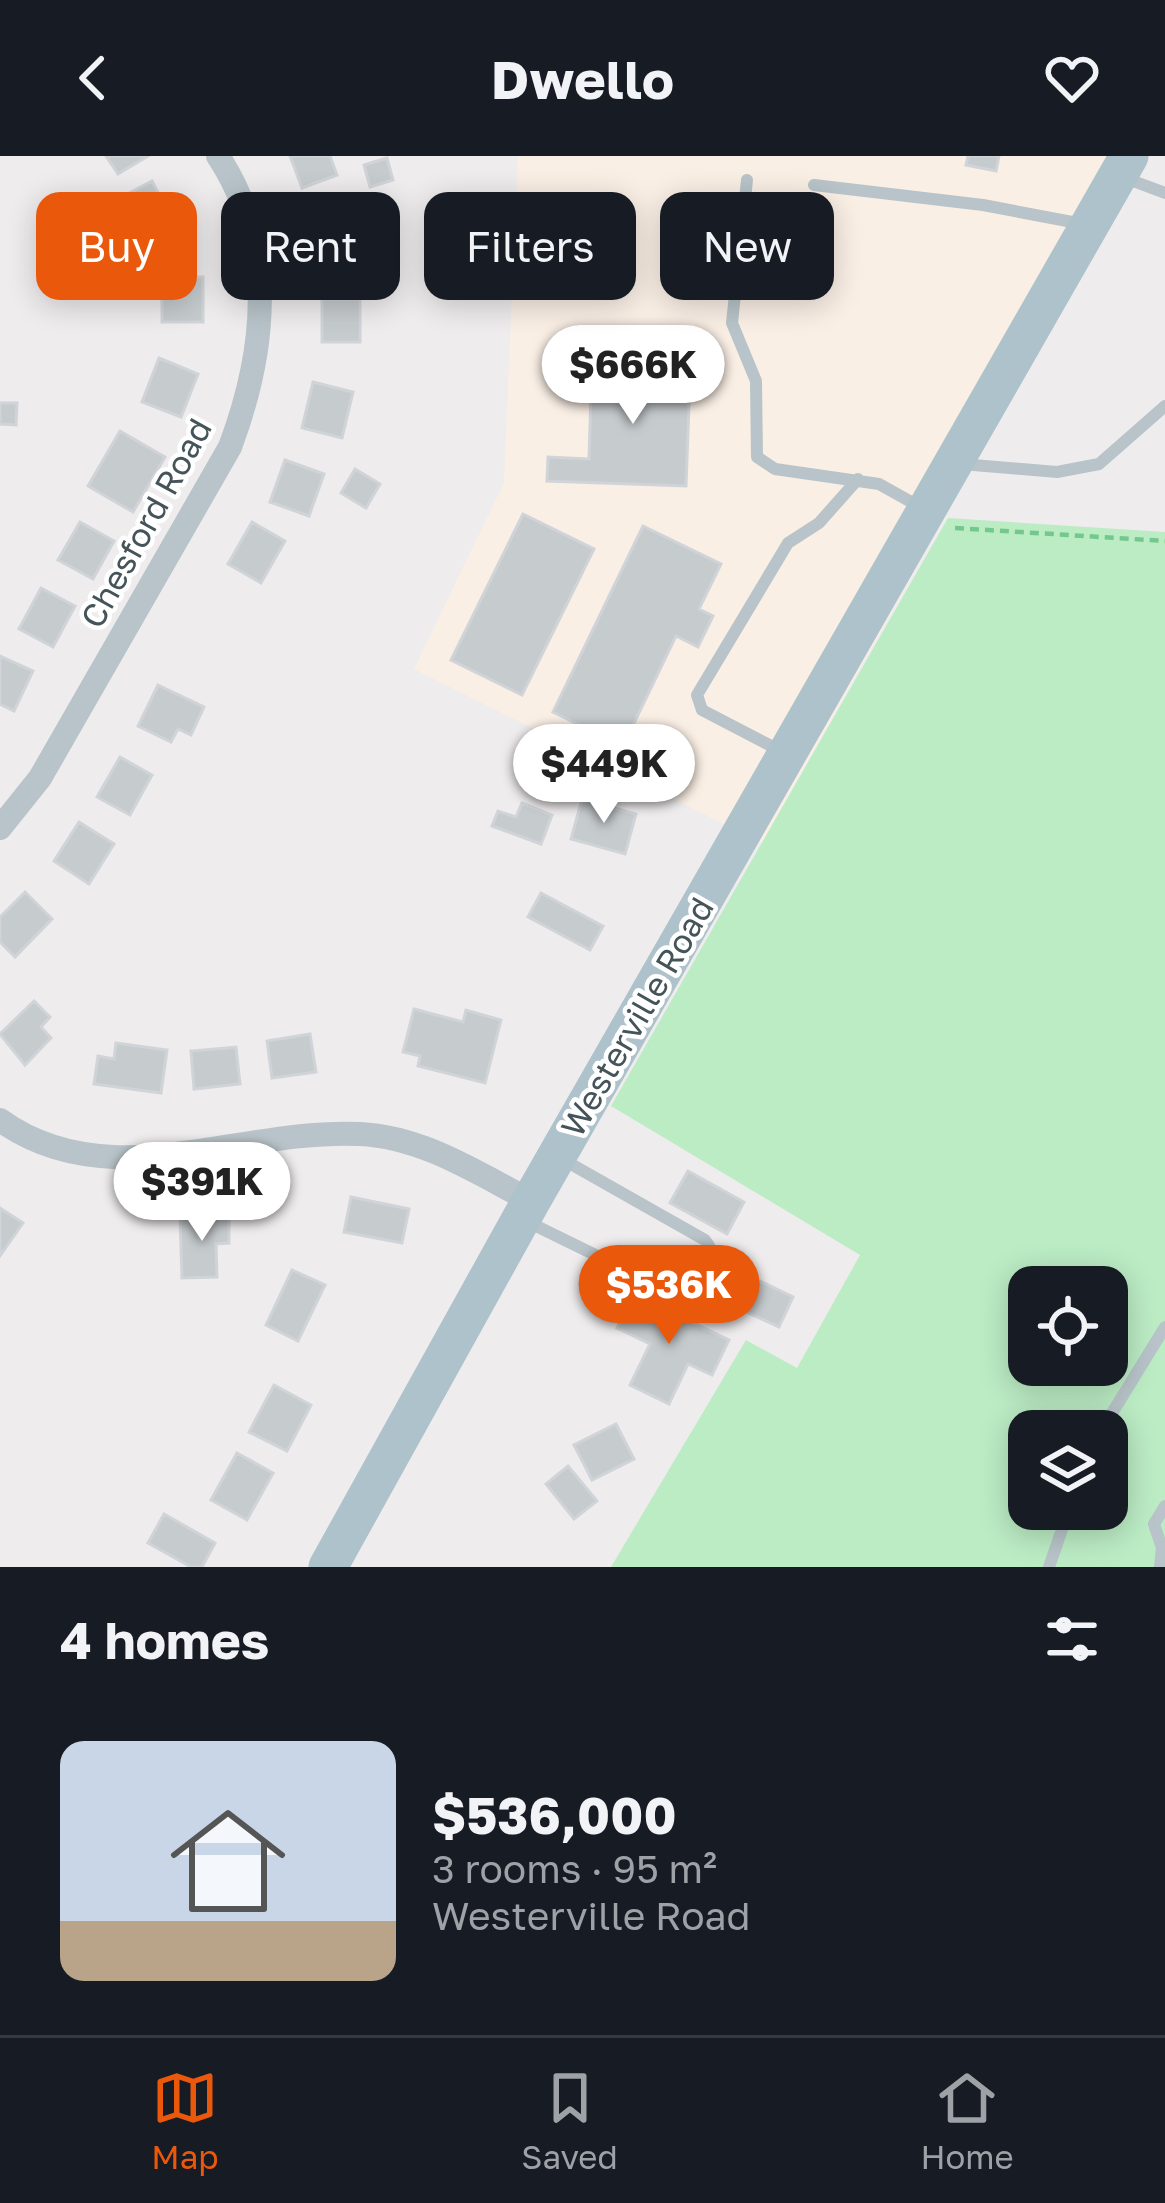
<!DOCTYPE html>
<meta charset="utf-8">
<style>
body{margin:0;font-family:"Golos Text",sans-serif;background:#20242c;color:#f1f3f6;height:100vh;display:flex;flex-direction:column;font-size:45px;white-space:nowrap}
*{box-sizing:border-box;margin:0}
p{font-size:39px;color:#9ea1a6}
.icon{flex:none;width:66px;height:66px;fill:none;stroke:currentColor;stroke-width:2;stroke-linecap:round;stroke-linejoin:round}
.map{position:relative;height:1411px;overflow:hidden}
.details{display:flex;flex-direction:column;background:#171b24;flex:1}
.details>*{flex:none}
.hud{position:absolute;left:36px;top:36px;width:1095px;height:108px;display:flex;gap:24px}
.tools{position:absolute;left:1008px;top:1110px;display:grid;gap:24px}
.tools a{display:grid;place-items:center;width:120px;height:120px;border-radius:24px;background:#171b24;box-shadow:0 6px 30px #0003;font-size:60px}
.price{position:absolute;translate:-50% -102px;padding:0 27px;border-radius:42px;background:#fff;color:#222;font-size:39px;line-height:78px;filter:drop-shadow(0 3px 6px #0008)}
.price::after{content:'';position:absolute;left:50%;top:72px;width:36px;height:27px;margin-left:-18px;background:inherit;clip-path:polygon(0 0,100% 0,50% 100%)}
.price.selected{background:#ea580c;color:#fff}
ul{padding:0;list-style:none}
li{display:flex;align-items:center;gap:36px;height:300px;padding:0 60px}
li+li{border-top:3px solid #363941}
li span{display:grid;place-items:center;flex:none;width:336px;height:240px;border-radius:24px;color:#555}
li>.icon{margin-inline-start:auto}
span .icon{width:144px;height:144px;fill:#fffc;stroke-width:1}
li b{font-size:51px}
h2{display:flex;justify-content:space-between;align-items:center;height:144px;padding:0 60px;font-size:51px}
.chip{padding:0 42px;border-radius:24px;background:#171b24;box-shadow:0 6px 30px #0003;font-size:42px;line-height:108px}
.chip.selected{background:#ea580c;color:#fff}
header{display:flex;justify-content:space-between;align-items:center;height:156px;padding:0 60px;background:#171b24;font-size:54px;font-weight:700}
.dock{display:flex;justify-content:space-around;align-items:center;height:168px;border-top:3px solid #363941;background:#171b24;font-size:33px;color:#9ea1a6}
.dock a{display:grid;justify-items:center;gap:6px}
.dock .selected{color:#ea580c}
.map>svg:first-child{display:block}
.commercial{fill:#faefe5}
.green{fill:#bbecc4;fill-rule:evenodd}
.building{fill:#c6cbce;stroke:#d0d4d8;stroke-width:3}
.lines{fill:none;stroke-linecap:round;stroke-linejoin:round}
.path{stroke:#75c88d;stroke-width:4.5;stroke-dasharray:9 6;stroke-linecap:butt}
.service{stroke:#b8c4c9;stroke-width:12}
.minor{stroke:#b8c4c9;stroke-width:24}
.primary{stroke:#adc2ca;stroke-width:39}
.labels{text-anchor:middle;stroke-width:9;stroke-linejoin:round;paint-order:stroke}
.street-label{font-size:33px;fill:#455459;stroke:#fff}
</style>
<header><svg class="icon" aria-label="back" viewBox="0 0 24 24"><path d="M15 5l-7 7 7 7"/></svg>Dwello<svg class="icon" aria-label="heart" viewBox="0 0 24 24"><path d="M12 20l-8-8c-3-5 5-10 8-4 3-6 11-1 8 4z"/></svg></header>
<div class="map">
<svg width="1165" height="1411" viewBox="0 0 1165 1411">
<rect width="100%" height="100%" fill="#efeced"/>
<path class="commercial" d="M518,0H1147L762,687L414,513L504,327Z"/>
<path class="green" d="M948,362L1165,376V1411H611L746,1184L797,1212L860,1099L611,950ZM1029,1131H1107V1209H1029ZM1029,1275H1107V1353H1029Z"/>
<path class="building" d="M106,0H148L118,18Z
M290,0H330L337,19L302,32Z
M968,0H999L996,15L966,9Z
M387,2L393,24L370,31L364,9Z
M152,25L176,72L149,86L126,39Z
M358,64L361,108L318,111L316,66Z
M109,77L118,111L88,118L80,84Z
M162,121H203V166H162Z
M322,143H360V186H322Z
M159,202L198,218L181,261L142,246Z
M592,202L673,205V220L690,221L686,330L547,325L548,301L589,303Z
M313,226L353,236L342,282L302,272Z
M0,247H17L16,269L0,268Z
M120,275L165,301L133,356L88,330Z
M285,304L324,318L309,360L270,346Z
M355,313L380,328L366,352L341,337Z
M523,358L594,393L522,539L451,504Z
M80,366L114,385L93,423L58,404Z
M252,366L285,385L261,427L228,408Z
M643,370L721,408L699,453L713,460L698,491L676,480L623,590L553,556Z
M41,432L75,450L53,491L19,473Z
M0,500L33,515L14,555L0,548Z
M158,529L204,551L191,579L178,573L171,586L138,570Z
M120,601L152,619L130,659L97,641Z
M582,643L636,658L625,698L571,683Z
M522,647L552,659L541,688L492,670L498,655L516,661Z
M79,666L114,688L89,728L54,705Z
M25,736L52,763L15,801L0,786V761Z
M541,737L603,770L590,794L528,761Z
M34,845L50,861L41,871L51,882L25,909L0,878Z
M414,853L463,866L466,854L501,864L485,927L418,910L420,900L403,896Z
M310,878L316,916L272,922L267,885Z
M116,887L167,894L161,937L94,928L98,900L114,903Z
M236,891L240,928L194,933L191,895Z
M688,1015L744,1046L727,1078L670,1047Z
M351,1041L409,1053L402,1087L344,1076Z
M0,1052L23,1067L0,1100Z
M229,1059V1087L216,1088L217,1121L182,1122L180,1060Z
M292,1114L325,1129L298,1185L266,1169Z
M756,1123L793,1141L779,1171L742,1154Z
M633,1138L729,1184L712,1219L688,1208L669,1248L630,1229L650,1188L617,1172Z
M274,1229L311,1249L287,1295L249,1276Z
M616,1268L634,1303L592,1324L574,1289Z
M237,1297L273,1317L247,1364L211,1344Z
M568,1310L597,1345L574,1363L546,1328Z
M164,1358L215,1387L202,1411H191L148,1387Z"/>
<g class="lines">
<path class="path" d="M955,372L1165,385"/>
<path class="service" d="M1125,22L1165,37
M747,24L732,167L756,225L757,301L775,313L879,328L922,352
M814,29L983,49L1083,68
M961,308L1057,316L1099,308L1165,250
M781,595L702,554L697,539L788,387L819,367L858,323
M528,1066L671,1136L693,1139C710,1123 721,1103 705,1084L562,1003
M1101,1275L1165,1171
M1049,1411L1069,1353
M1160,1411L1162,1392L1154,1368L1165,1350"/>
<path class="minor" d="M0,672L40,622L230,291C266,195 277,90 218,0
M0,964C108,1042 240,972 360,978C423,981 477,1017 531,1045"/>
<path class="primary" d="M328,1411L531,1045L1129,0"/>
</g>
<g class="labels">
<g class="street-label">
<text transform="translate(146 367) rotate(-61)" y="12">Chesford Road</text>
<text transform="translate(637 861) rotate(-60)" y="12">Westerville Road</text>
</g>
</g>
</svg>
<div class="tools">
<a><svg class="icon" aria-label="locate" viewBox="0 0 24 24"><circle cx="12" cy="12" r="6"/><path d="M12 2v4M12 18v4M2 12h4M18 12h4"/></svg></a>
<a><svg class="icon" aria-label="layers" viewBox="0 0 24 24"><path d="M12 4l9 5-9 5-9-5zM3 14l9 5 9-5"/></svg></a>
</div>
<b class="price" style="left:633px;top:271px">$666K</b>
<b class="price" style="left:604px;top:670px">$449K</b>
<b class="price" style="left:202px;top:1088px">$391K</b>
<b class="price selected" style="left:669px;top:1191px">$536K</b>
<div class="hud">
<a class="chip selected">Buy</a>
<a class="chip">Rent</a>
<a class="chip">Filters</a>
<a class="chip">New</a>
</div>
</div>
<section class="details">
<h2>4 homes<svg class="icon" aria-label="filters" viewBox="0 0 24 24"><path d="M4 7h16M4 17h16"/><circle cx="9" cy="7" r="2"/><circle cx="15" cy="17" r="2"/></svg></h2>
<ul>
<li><span style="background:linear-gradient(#c9d6e8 75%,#b9a48a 0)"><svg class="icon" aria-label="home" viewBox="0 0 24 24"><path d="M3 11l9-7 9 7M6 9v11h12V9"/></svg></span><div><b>$536,000</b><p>3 rooms · 95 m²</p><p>Westerville Road</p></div></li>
</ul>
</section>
<nav class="dock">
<a class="selected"><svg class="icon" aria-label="map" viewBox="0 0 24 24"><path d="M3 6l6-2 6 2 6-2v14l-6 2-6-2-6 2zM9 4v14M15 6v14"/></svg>Map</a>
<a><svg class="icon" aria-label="saved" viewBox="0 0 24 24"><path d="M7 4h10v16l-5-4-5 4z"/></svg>Saved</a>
<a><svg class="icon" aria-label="home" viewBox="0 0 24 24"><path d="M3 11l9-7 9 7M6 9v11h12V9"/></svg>Home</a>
</nav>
